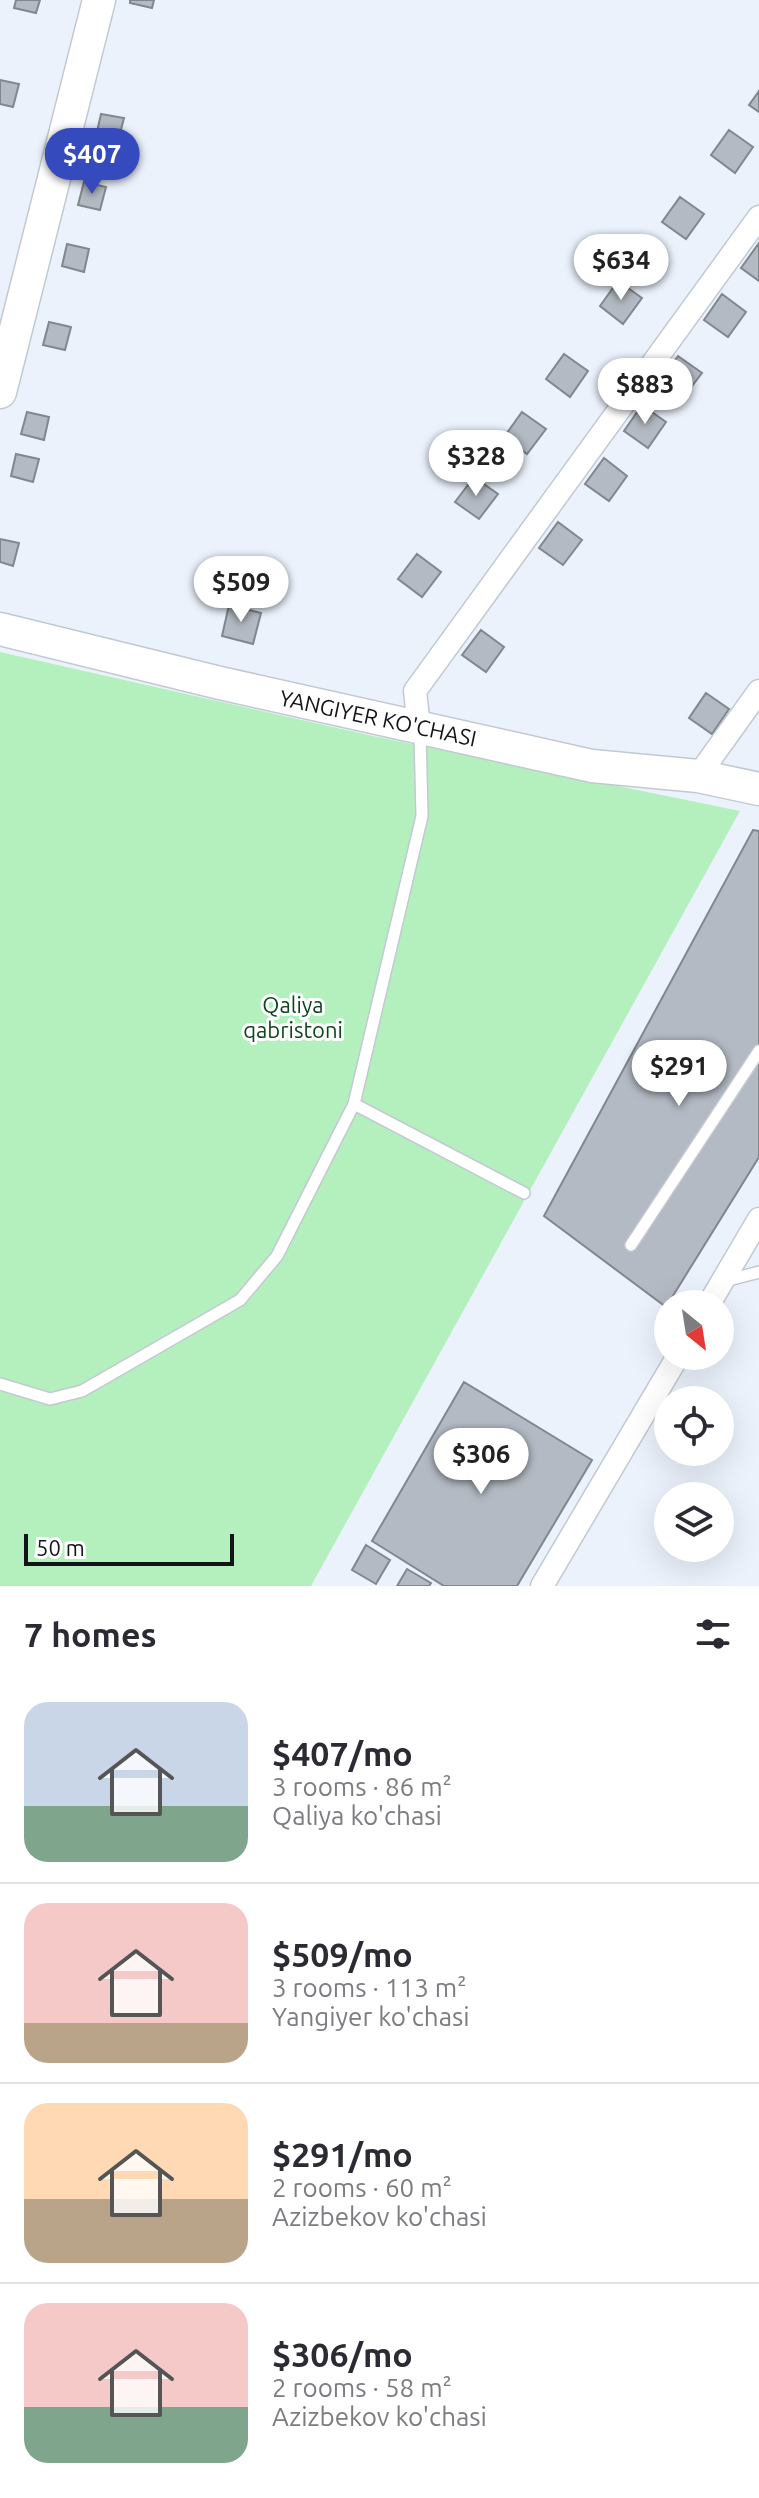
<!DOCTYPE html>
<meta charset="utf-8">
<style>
body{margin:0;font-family:Ubuntu,sans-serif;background:#f7f7f7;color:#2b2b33;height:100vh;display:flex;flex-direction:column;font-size:30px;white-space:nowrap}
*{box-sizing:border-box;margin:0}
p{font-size:26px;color:#7c7c81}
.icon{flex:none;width:44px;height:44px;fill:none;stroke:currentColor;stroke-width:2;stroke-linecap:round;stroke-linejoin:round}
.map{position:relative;height:1586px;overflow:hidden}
.panel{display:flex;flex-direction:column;background:#fff;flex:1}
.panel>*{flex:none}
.needle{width:52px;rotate:150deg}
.fabs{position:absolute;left:654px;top:1290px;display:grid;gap:16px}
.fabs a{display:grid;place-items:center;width:80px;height:80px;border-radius:50%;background:#fff;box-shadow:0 8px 32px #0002;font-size:40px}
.scale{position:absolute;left:24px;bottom:20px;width:210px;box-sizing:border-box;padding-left:8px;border:4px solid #121417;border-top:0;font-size:22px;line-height:28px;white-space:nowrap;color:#121417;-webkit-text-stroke:6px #fff;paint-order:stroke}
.price{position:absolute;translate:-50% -68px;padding:0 18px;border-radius:28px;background:#fff;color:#222;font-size:26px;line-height:52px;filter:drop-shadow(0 2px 4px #0008)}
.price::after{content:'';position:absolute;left:50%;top:48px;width:24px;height:18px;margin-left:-12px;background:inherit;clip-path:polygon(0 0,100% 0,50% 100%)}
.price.selected{background:#354bbd;color:#fff}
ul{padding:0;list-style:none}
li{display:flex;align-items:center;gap:24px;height:200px;padding:0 24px}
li+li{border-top:2px solid #e1e1e2}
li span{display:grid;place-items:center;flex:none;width:224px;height:160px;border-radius:24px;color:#555}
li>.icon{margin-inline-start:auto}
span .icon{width:96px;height:96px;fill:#fffc;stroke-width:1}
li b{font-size:34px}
h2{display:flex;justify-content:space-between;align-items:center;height:96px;padding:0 24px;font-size:34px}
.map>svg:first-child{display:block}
.green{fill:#b4f0bd}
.building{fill:#b3bac3;stroke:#81878f;stroke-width:2}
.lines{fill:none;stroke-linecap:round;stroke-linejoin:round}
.lane-casing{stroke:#c2c9d2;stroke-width:14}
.street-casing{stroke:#c2c9d2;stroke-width:25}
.secondary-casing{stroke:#c2c9d2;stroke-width:35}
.lane{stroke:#fff;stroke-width:11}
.street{stroke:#fff;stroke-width:22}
.secondary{stroke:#fff;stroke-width:32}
.labels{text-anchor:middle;stroke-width:6;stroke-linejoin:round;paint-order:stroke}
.street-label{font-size:22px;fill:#121417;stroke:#fff}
.park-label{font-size:22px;fill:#0b471e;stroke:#fff}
</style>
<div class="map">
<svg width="759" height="1586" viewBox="0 0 759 1586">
<rect width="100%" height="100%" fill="#ebf2fc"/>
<path class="green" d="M0,652L373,736L740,811L311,1586H0Z"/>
<path class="building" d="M16,0H40L36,13L14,8Z
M130,0H154L152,8L130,3Z
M0,80L19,84L13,107L0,104Z
M759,91V112L749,105Z
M101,114L124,118L118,141L96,136Z
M729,130L753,147L735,173L711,155Z
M84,182L106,187L100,210L78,205Z
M680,197L704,214L686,239L662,222Z
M759,243V281L741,268Z
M67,244L89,249L84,272L62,266Z
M618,281L642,298L623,324L600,306Z
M722,294L746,312L728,337L704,320Z
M49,322L71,327L65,350L43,345Z
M564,354L588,371L570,397L546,379Z
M678,356L702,373L683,398L659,381Z
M642,405L666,422L648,448L624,431Z
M27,412L49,417L44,440L21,434Z
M522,412L546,429L527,454L504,437Z
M16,454L39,459L33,482L11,476Z
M604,458L627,476L609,501L585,484Z
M474,477L498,494L479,519L455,502Z
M558,522L582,540L563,565L539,548Z
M0,539L19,543L13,566L0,562Z
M417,554L441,572L422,597L398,579Z
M229,605L261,613L253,644L222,636Z
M481,630L504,647L486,672L462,655Z
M706,693L729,709L712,734L689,718Z
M753,830L759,831V1157L666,1307L544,1216Z
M464,1382L592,1460L517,1586H444L372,1541Z
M366,1545L390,1560L376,1584L352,1570Z
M407,1569L431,1583L429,1586H397Z"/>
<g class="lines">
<g class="lane-casing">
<path id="lane" d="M354,1104L524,1193
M631,1245L759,1051
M725,1281L759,1272
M0,1384L50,1399L82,1391L240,1300L277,1256L354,1104L422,816L420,732"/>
</g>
<g class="street-casing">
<path id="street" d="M419,727L415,691L759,217
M698,776L759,691
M709,1304L759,1219
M542,1586L678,1356"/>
</g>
<g class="secondary-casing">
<path id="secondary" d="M0,392L99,0
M0,629L220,683L592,766L698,776L759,789"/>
</g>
<use href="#lane" class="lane"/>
<use href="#street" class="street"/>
<use href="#secondary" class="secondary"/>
</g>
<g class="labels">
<g class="street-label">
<text transform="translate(378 718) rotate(12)" y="8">YANGIYER KO'CHASI</text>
</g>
<g class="park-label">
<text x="293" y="1013">Qaliya<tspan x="293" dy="25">qabristoni</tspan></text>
</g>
</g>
</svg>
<div class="fabs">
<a><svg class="needle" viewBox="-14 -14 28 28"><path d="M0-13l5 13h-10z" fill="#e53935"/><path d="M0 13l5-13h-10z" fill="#7c7c81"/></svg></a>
<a><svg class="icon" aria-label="locate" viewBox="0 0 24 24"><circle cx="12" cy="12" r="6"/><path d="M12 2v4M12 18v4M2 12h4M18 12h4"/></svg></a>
<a><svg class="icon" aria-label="layers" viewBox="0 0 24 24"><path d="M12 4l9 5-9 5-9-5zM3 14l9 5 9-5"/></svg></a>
</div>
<div class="scale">50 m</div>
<b class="price selected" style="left:92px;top:196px">$407</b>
<b class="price" style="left:621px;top:302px">$634</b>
<b class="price" style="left:645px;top:426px">$883</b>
<b class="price" style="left:476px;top:498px">$328</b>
<b class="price" style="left:241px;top:624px">$509</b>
<b class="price" style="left:679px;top:1108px">$291</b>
<b class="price" style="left:481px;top:1496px">$306</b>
</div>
<section class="panel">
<h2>7 homes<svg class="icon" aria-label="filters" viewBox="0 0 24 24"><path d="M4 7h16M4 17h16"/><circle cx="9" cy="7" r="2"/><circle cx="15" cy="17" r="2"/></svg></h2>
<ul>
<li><span style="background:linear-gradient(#c9d6e8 65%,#7fa58c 0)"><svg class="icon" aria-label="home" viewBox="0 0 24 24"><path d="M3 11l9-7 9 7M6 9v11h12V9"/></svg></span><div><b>$407/mo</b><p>3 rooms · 86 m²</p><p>Qaliya ko'chasi</p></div></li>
<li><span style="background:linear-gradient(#f6c9c9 75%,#b9a48a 0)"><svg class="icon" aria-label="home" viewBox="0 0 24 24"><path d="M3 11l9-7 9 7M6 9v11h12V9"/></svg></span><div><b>$509/mo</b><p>3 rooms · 113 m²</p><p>Yangiyer ko'chasi</p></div></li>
<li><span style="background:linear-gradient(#ffd9b3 60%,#b9a48a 0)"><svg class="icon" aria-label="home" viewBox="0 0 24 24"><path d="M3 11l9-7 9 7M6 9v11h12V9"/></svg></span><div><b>$291/mo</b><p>2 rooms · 60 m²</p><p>Azizbekov ko'chasi</p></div></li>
<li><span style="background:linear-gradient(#f6c9c9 65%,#7fa58c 0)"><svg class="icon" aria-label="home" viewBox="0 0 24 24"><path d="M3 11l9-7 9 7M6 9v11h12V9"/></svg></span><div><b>$306/mo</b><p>2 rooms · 58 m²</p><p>Azizbekov ko'chasi</p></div></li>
</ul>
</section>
